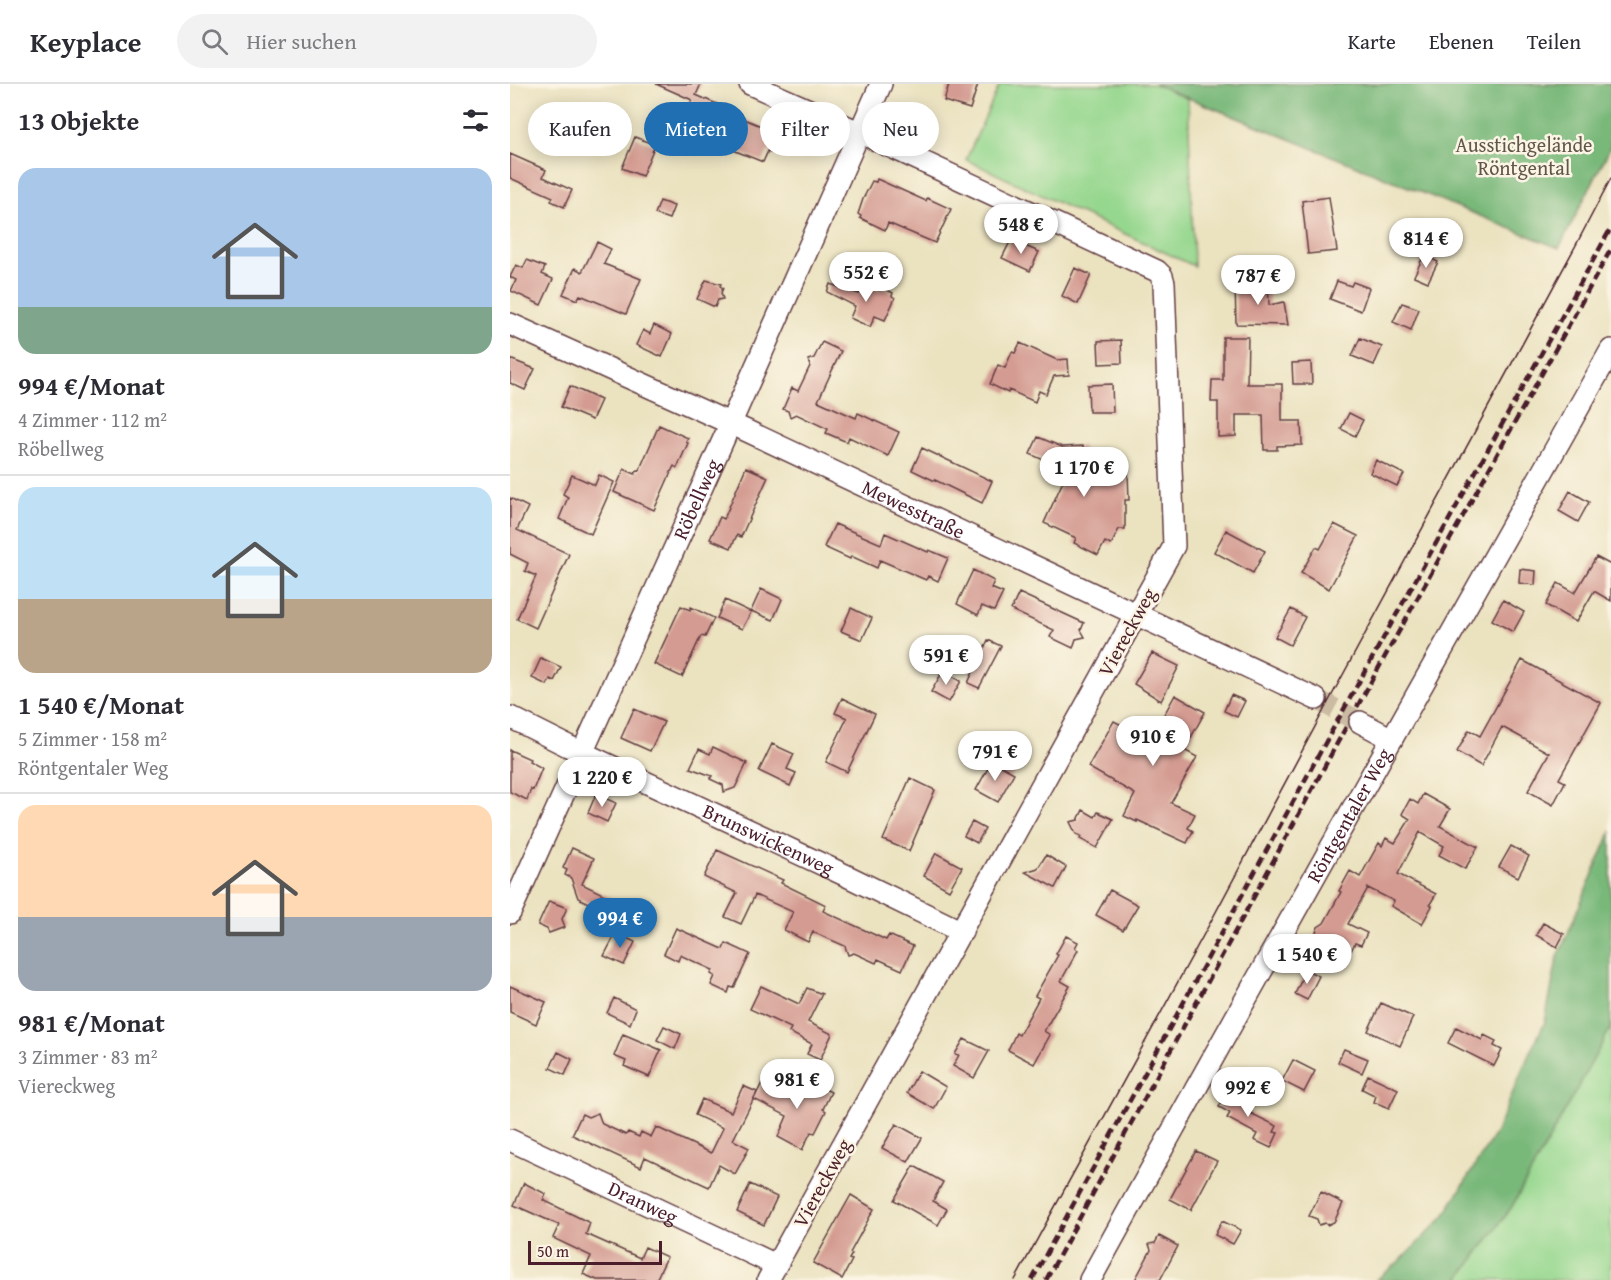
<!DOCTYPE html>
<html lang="de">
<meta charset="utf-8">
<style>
body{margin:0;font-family:"Gentium Book Plus",serif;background:#f2f2f3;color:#2b2b33;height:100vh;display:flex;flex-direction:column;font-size:22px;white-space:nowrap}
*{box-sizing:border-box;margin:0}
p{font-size:20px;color:#7c7c81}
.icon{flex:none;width:33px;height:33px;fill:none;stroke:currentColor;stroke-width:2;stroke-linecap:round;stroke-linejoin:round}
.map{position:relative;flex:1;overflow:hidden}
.sheet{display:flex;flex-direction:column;background:#fff;width:510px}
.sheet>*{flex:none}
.top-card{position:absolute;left:18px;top:18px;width:570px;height:54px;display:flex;gap:12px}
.scale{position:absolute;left:18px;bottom:15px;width:134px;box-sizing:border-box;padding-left:6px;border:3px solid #4a1f2b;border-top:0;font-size:16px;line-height:21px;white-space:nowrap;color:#4a1f2b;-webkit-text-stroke:4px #fcf5e5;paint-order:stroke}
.price{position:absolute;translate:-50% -51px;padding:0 14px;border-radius:21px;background:#fff;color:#222;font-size:20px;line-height:39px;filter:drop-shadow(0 2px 3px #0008)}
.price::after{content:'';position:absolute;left:50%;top:36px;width:18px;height:14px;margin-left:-9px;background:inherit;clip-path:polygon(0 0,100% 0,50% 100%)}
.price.current{background:#1f6fb2;color:#fff}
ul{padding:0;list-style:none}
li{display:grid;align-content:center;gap:12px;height:318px;padding:0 18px}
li+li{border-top:2px solid #e1e1e2}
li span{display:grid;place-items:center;height:186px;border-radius:18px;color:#555}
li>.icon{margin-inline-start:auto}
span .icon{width:108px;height:108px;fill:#fffc;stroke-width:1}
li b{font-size:26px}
h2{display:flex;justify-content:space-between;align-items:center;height:72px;padding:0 18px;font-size:26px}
.chip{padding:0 21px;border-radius:27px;background:#fff;box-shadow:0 3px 15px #0003;font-size:21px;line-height:54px}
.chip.current{background:#1f6fb2;color:#fff}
header{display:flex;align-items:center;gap:36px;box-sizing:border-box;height:84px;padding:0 30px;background:#fff;border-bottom:2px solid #e1e1e2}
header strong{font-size:28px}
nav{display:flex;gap:33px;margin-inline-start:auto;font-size:21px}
.search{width:420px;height:54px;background:#f2f2f3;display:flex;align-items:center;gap:15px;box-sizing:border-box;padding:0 21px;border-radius:33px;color:#7c7c81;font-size:22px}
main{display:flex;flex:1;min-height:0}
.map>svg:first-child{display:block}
.green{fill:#95d78e;stroke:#707b5c;stroke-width:1.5}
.forest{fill:#78b879;stroke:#616c52;stroke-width:1.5}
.building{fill:#d49b92}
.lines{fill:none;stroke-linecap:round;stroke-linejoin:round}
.minor-tunnel{stroke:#cbbba2;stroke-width:21;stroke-dasharray:21 10;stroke-linecap:butt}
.minor-casing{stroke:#623c41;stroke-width:24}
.minor{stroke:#fff;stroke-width:21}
.tram{stroke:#4a1f2b;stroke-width:1.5}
.rail{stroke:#4a1f2b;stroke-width:4.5;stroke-dasharray:9 4.5;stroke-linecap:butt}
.labels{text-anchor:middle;stroke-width:5;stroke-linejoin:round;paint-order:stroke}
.park-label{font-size:20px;fill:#605649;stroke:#fcf5e5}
.street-label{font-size:20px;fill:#4a1f2b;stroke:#fcf5e5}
</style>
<header>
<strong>Keyplace</strong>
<div class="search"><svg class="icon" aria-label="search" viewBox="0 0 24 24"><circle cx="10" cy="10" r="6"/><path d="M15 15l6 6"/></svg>Hier suchen</div>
<nav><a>Karte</a><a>Ebenen</a><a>Teilen</a></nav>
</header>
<main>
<section class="sheet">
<h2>13 Objekte<svg class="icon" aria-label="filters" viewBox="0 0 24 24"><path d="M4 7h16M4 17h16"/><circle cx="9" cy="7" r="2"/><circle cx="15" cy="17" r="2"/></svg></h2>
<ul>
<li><span style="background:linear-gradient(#a9c7e8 75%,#7fa58c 0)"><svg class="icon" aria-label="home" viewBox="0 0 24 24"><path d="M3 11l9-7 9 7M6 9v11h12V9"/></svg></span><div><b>994 €/Monat</b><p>4 Zimmer · 112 m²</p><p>Röbellweg</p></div></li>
<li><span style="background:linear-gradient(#bfe0f5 60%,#b9a48a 0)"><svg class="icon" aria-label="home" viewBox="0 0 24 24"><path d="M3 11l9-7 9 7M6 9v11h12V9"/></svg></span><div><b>1 540 €/Monat</b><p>5 Zimmer · 158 m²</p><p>Röntgentaler Weg</p></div></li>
<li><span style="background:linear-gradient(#ffd9b3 60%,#9aa5b1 0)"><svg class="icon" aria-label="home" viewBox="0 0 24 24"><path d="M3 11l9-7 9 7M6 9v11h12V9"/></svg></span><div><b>981 €/Monat</b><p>3 Zimmer · 83 m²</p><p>Viereckweg</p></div></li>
</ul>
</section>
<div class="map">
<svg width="1101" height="1196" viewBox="0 0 1101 1196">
<rect width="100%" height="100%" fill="#fcf5e5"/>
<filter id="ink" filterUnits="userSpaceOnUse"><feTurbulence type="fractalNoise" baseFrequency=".0167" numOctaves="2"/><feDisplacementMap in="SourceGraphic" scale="12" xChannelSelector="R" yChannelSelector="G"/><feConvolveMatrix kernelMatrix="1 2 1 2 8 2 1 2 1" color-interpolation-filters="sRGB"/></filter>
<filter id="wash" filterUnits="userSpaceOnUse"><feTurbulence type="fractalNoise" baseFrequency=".008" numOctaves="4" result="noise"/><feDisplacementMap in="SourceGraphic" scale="24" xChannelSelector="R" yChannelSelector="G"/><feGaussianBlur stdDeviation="1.35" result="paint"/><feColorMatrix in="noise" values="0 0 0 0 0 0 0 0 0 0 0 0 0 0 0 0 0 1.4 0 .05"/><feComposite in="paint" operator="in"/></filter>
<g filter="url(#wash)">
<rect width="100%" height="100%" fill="#ebe2c0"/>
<path class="green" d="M490,0H1101V62L1049,164L654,4L678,15L684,182L456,76Z
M1101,943V1196H948L1001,1124Z"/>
<path class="forest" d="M644,0H1101V62L1049,164Z
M1101,747V943L1001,1124L948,1196H866L890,1177L934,1132L986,1048L1020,968L1035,938L1047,875Z"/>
<g id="blocks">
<path class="building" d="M146,0H191L186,11L223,27L222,30L261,46L258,52L269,57L264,69L258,67L253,78L218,64L219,62L171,40L182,16Z
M439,0H468L460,25L434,17Z
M125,53L145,61L132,92L112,84Z
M0,70L36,86L33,93L62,106L54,123L41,117L43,113L0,94Z
M367,95L416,117L417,114L441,125L425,159L378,139L375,146L350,134L351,132L348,130L353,115L362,97L366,98Z
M819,113L827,167L798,170L792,117Z
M150,117L164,122L159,135L145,130Z
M501,156L529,168L520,187L492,174Z
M87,158L101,165L94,180L131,195L116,230L70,211L67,216L53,210L65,184L72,188Z
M914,171L928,178L918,198L904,192Z
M17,176L35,183L32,190L43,195L31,221L1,207L6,196L0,193L6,181L13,184Z
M565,184L581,191L568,220L552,212Z
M196,196L211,200L210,202L213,204L211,209L213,215L208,216L205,223L187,215Z
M827,197L841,202L843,198L859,204L851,227L820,215Z
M725,199H758L759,221L774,218L778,241L726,240Z
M320,200L349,210L354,200L369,206L371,203L383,209L382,212L385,214L375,236L365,232L360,243L340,234L345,222L317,208Z
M892,219L909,225L901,246L883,238Z
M144,241L162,250L152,273L126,261L133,246L140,250Z
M713,253H738L737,300H772V337H791L792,361L767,362V366H754L753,331H726V352L708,353V318H701L702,296H713Z
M850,254L872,263L864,281L842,272Z
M611,256L612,279L589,280L588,257Z
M312,258L331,267L308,317L346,334L348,329L389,348L378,372L339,353L337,358L316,349L318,345L286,330L280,333L278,327L273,325L282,304L288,307L300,282L298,276L304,274Z
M510,259L547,276L558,275L559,291L544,292L536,310L529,307L525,318L499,306L498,309L480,300L488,281L495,284L502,268L505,269Z
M0,275L25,285L15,306L0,299Z
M801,278L802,300H783L782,279Z
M602,300L603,328H579L578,301Z
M60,302L91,316L82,336L51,323Z
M839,329L853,336L845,352L831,345Z
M149,341L178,354L176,358L178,359L167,384L164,382L162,386L144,426L104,408L114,385L125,390L127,386L129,387Z
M528,353L552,363L573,362L574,391L618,389L619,416H615V445H609L601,461L595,458L588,471L564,459L566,454L534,439L554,395L544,390L547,382L520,370Z
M412,364L482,397L472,419L425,396V397L402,386Z
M866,376L894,390L887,402L860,389Z
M236,383L258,393L231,453L227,451L221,464L200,455L210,433L214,435Z
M62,391L85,401L89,391L104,398L81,450L49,435L58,413L53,410Z
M1060,407L1079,418L1068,438L1049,427Z
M0,414L18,423L7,446L59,470L26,544L7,535L26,492L15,487L18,479L0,470Z
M325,440L371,460L375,449L418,468L419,466L438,474L428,497L418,492L416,496L370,476L367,484L341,472L340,475L314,463Z
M824,440L848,452L819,505L791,489L806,463L810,465Z
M716,446L755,467L743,489L704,468Z
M1086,473L1101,481V517L1084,507L1066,538L1036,521L1048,499L1065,509Z
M1010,485L1026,487L1025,501L1009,499Z
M463,486L484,497L481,504L493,509L484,527L472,522L468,531L447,520Z
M251,505L272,515L263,536L241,527Z
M509,509L574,539L571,546L575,553L566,555L563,564L540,553L544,546L501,526Z
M215,516L241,528L232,545L207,534Z
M993,516L1014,528L1003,548L982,536Z
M171,522L180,526L181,523L204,534L195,553L191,552L172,593L144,580Z
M341,524L362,534L352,556L331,547Z
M781,525L795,533L780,561L765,553Z
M478,556L491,562L469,604L458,599Z
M642,569L669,582L651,617L624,600Z
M31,574L51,583L44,597L40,595L37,601L22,594Z
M1012,576L1091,619L1049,695L1055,698L1043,721L1018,707L1039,669L1007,651L992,643L971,682L947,668L959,646L970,652Z
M433,587L451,597L439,618L421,608Z
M665,611L695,628L674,666L687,673L661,719L685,730L678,744L683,747L677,759L627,736V738L614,732L625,710L578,683L604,637L621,646L625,638L644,649Z
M721,611L735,617L727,633L714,627Z
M332,614L365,630L337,688L316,678L337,634L325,629Z
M124,625L154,638L140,667L111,654Z
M262,660L284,670L277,685L286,689L280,702L249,687Z
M203,663L237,679L225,704L214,708L213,701L200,695L202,692L180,684L189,665L200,670Z
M0,666L20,675L19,677L32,684L23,706L21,705L17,716L0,708Z
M482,677L504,689L488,718L466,706Z
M400,694L425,706L399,767L373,756Z
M86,710L106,719L97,738L78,729Z
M913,710L940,725L930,742L968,763L955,785L929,771L934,762L910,748L888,790L926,810L920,820L922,822L912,840L881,822L884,817L858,804L838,840L857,849L851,861L845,859L840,869L805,851L808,843L814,839L831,808L829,807L840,787L850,793L869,759L872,762L876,754L885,759L900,735L892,730L900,715L908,720Z
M573,726L585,733L588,728L603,735L587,764L570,755L571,752L566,750L560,738L568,736Z
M462,738L475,745L467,759L454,752Z
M1001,762L1019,772L1008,793L989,783Z
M62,764L84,774L72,800L107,817L101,830L68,814L61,794L55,791L57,786L53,784Z
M207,766L273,796L271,799L316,821L313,827L376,856L379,851L403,862L392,886L368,875L366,879L344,869L338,871L335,862L303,848L298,858L274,846L283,828L245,811L231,840L215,833L227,809L194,793Z
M426,769L452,783L439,806L414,792Z
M536,771L556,783L545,804L515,788L528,784Z
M600,806L628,821L613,846L586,831Z
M39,817L57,824L52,835L55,843L39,849L37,845L28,841Z
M1033,839L1054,850L1047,863L1026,851Z
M166,844L213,865L216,859L240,870L224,904L220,903L218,909L201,901L205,892L201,890L203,886L170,871L168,877L154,870Z
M106,849L125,858L114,881L94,872Z
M556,852L568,858L565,864L568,866L551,897L560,902L534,947L540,951L524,980L498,966L506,949L509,951L529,914L525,912L548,871L546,870Z
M796,886L809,892L797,916L785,910Z
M0,902L36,918L26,940L0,928Z
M251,902L289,920L297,904L312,910L298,938L322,950L310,976L297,970L302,960L279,948L281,944L240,925Z
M104,914L126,925L120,940L97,929Z
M871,919L903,933L890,962L858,947Z
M154,942L171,950L165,965L147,956Z
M946,943L972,956L974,951L986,957L984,962L992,966L984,982L938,959Z
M113,950L151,966L139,993L114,982L116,977L104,972Z
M454,955L479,967L464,994L443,982L449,971L445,970Z
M834,965L858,975L852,989L828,978Z
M48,968L62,975L55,991L40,984Z
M783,976L805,987L794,1008L772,997Z
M409,987L436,1003L424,1025L397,1009Z
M858,991L888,1005L879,1024L864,1018L866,1012L852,1005Z
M293,994L321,1008L313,1025L316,1027L305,1049L301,1048L292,1066L268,1053L277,1032L244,1015L252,999L282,1013Z
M233,1002L247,1008L223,1056L239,1064L225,1090L209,1081L199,1103L135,1073L131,1083L62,1051L72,1030L78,1033L88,1029L92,1040L116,1051L118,1048L129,1053L131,1048L141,1053L146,1043L201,1069L213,1044L185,1031L192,1015L221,1028Z
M719,1004L740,1015L734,1026L767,1042L764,1048L768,1049L761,1064L744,1056L747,1050L717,1034L720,1029L709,1023Z
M386,1040L412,1054L398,1078L372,1064Z
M686,1067L707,1077L681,1126L660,1115Z
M404,1082L433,1098L423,1117L437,1125L428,1141L384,1116Z
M14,1099L36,1110L33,1116L80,1139L76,1150L130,1174L135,1163L157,1173L146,1196H87L73,1190L81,1172L43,1154L49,1141L4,1121Z
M240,1100L267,1113L254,1141L227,1128Z
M811,1108L833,1119L824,1138L817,1141L815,1139L809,1141L807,1135L799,1132Z
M341,1111L364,1125L340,1169L342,1170L339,1175L342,1176L332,1195L303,1179Z
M712,1137L731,1146L723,1160L705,1151Z
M649,1152L668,1162L650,1196H625L641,1166L639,1160L645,1159Z"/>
</g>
</g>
<g filter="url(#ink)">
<use href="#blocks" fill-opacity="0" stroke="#623c41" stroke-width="1.5"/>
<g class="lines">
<path class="minor-tunnel" d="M806,615L850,638"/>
<g class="minor-casing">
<g id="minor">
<path d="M240,0L349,48L647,187L652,192L654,199L664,462L258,1196"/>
<path id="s1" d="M0,240L235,346L806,615"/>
<path id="s2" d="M0,633L58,662L335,791L452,848"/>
<path d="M850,638L882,655"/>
<path id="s3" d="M0,829L215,352L371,0"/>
<path id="s4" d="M0,1056L266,1181"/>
<path id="s5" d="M580,1196C751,884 927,576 1101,266"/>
</g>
</g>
<use href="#minor" class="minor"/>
<path class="tram" d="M505,1196L700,839L822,611L1066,161L1101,94"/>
<path class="rail" d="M847,623L1101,165
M522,1196L819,652L1101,144
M536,1196L836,643"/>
</g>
</g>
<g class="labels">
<g class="park-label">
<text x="1014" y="68">Ausstichgelände<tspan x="1014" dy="23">Röntgental</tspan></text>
</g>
<g class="street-label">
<text dy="7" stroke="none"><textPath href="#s3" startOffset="454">Röbellweg</textPath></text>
<text dy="7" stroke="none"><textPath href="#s1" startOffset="444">Mewesstraße</textPath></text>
<text transform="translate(617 548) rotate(-61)" y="7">Viereckweg</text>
<text dy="7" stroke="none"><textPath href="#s5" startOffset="532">Röntgentaler Weg</textPath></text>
<text dy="7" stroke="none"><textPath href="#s2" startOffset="286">Brunswickenweg</textPath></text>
<text transform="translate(312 1099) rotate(-61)" y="7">Viereckweg</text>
<text dy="7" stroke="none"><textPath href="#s4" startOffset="147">Dranweg</textPath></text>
</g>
</g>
</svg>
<div class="scale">50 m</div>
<b class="price" style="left:511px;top:171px">548 €</b>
<b class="price" style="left:916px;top:185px">814 €</b>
<b class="price" style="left:356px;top:219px">552 €</b>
<b class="price" style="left:748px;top:222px">787 €</b>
<b class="price" style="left:574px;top:414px">1 170 €</b>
<b class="price" style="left:436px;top:602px">591 €</b>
<b class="price" style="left:643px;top:683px">910 €</b>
<b class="price" style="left:485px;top:698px">791 €</b>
<b class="price" style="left:92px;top:724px">1 220 €</b>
<b class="price current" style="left:110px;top:865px">994 €</b>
<b class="price" style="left:797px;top:901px">1 540 €</b>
<b class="price" style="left:287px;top:1026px">981 €</b>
<b class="price" style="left:738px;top:1034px">992 €</b>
<div class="top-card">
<a class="chip">Kaufen</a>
<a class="chip current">Mieten</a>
<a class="chip">Filter</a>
<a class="chip">Neu</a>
</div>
</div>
</main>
